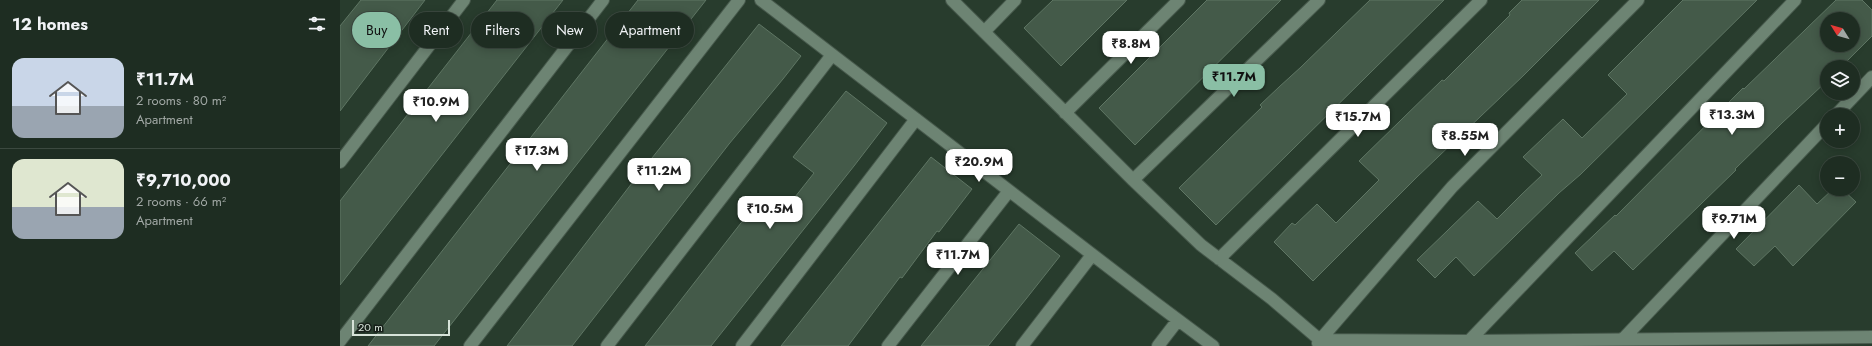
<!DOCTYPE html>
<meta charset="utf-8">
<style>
body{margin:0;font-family:Jost,sans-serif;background:#2b392f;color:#f1f3f6;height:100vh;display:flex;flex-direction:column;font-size:15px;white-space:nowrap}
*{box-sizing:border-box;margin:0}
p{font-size:13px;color:#a1a8a5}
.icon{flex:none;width:22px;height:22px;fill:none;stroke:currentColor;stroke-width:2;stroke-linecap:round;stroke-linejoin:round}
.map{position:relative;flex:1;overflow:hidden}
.sheet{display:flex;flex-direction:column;background:#1e2d22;width:340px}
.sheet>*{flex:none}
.hud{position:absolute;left:12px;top:12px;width:380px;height:36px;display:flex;gap:8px}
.needle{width:26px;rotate:307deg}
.controls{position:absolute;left:1480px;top:12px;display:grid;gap:8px}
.controls a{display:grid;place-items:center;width:40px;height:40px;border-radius:50%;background:#1e2d22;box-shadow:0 2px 10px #0003,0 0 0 1px #3c4940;font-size:20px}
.scale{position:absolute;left:12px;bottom:10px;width:98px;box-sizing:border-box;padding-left:4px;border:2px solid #d7e3d9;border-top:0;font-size:11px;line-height:14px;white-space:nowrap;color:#d7e3d9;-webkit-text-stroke:3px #17201a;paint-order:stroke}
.price{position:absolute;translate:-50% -34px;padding:0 9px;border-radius:8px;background:#fff;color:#222;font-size:13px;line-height:26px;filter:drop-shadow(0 1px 2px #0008)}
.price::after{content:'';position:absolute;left:50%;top:24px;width:12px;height:9px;margin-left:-6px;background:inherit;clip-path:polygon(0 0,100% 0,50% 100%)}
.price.on{background:#8abfa5;color:#111}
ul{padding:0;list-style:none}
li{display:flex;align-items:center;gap:12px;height:100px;padding:0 12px}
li+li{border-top:1px solid #3c4940}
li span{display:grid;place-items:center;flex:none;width:112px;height:80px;border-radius:12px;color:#555}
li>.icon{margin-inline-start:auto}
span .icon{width:48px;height:48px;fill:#fffc;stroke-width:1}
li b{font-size:17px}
h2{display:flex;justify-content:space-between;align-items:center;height:48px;padding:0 12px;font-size:17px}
.pill{padding:0 14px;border-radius:18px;background:#1e2d22;box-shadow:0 2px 10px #0003,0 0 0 1px #3c4940;font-size:14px;line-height:36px}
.pill.on{background:#8abfa5;color:#111}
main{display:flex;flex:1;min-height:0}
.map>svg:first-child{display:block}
.building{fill:#445a49;stroke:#5f7664;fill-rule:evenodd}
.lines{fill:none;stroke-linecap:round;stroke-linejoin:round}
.minor-casing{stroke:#47594c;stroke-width:14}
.minor{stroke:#6d8473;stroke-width:12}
</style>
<main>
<section class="sheet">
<h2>12 homes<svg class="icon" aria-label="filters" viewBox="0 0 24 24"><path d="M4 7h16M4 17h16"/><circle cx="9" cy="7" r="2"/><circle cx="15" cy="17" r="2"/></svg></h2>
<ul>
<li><span style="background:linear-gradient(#c9d6e8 60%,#9aa5b1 0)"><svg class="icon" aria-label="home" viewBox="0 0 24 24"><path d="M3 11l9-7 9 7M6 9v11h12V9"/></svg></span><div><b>₹11.7M</b><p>2 rooms · 80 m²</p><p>Apartment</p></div></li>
<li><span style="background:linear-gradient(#dfe7d0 60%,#9aa5b1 0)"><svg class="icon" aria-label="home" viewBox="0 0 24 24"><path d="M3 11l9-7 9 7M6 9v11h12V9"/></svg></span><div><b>₹9,710,000</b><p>2 rooms · 66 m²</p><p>Apartment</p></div></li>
</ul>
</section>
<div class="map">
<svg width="1532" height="346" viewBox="0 0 1532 346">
<rect width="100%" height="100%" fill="#283c2d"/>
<path class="building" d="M21,0H85L0,111V26Z
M157,0H223L0,285V201Z
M298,0H366L94,346H28Z
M713,0H787L721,66L684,28Z
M867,0H941L795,145L759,108Z
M1030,0H1104L876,225L839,188L922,107L920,105L939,87L961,67Z
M1182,0H1259L1184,75L1077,177L973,281L934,242L952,223L955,225L977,204L996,223L1039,180L1019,161L1102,80L1104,81L1170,15L1169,13Z
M1343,0H1417L1241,174L1219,193L1134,276L1116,257L1095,278L1077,260L1138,201L1157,219L1182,194L1202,175L1183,157L1223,119L1242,138L1287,94L1268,75Z
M1496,0H1522L1532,10V36L1501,67H1487V81L1442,123L1395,169L1396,170L1293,270L1274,251L1252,271L1235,253L1275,215L1276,216L1403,88L1404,89ZM1487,19H1513V45H1487Z
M419,24L461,56L443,79L389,144L232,346H167L292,183Z
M506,91L547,123L514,166L371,346H305L415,205L436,221L474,173L453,157Z
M591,157L632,189L599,232L597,231L562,278L560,277L508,346H441Z
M1459,185L1477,204L1493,189H1502L1516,202L1453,266L1435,246L1414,266L1396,249Z
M679,224L720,256L686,299L648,346H581Z"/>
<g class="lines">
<g class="minor-casing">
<path id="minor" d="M421,0L814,302L873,346
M612,0L793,180L861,245L932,299L980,340L1112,187L1298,0
M644,32L675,0
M725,113L839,0
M1496,115L1532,77
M0,162L124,0
M793,180L979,0
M879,259L1141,0
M1283,339L1487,124
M0,341L263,0
M978,343L980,340L1129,341L1532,337
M1129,344V341L1455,0
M130,346L399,0
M267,346L492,55
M402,346L576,119
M548,346L669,191
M682,346L752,255
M818,346L838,320"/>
</g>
<use href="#minor" class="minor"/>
</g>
</svg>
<div class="controls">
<a><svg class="needle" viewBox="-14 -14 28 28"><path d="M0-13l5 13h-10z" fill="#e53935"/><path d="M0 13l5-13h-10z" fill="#a1a8a5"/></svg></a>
<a><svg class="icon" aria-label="layers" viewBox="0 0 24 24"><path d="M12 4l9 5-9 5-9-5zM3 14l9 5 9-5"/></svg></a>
<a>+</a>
<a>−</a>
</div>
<div class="scale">20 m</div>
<b class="price" style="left:791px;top:65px">₹8.8M</b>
<b class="price on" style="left:894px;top:98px">₹11.7M</b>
<b class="price" style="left:96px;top:123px">₹10.9M</b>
<b class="price" style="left:1392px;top:136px">₹13.3M</b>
<b class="price" style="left:1018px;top:138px">₹15.7M</b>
<b class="price" style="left:1125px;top:157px">₹8.55M</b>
<b class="price" style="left:197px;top:172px">₹17.3M</b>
<b class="price" style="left:639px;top:183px">₹20.9M</b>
<b class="price" style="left:319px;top:192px">₹11.2M</b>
<b class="price" style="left:430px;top:230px">₹10.5M</b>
<b class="price" style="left:1394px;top:240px">₹9.71M</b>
<b class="price" style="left:618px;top:276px">₹11.7M</b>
<div class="hud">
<a class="pill on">Buy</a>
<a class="pill">Rent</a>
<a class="pill">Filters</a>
<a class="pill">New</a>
<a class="pill">Apartment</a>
</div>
</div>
</main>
